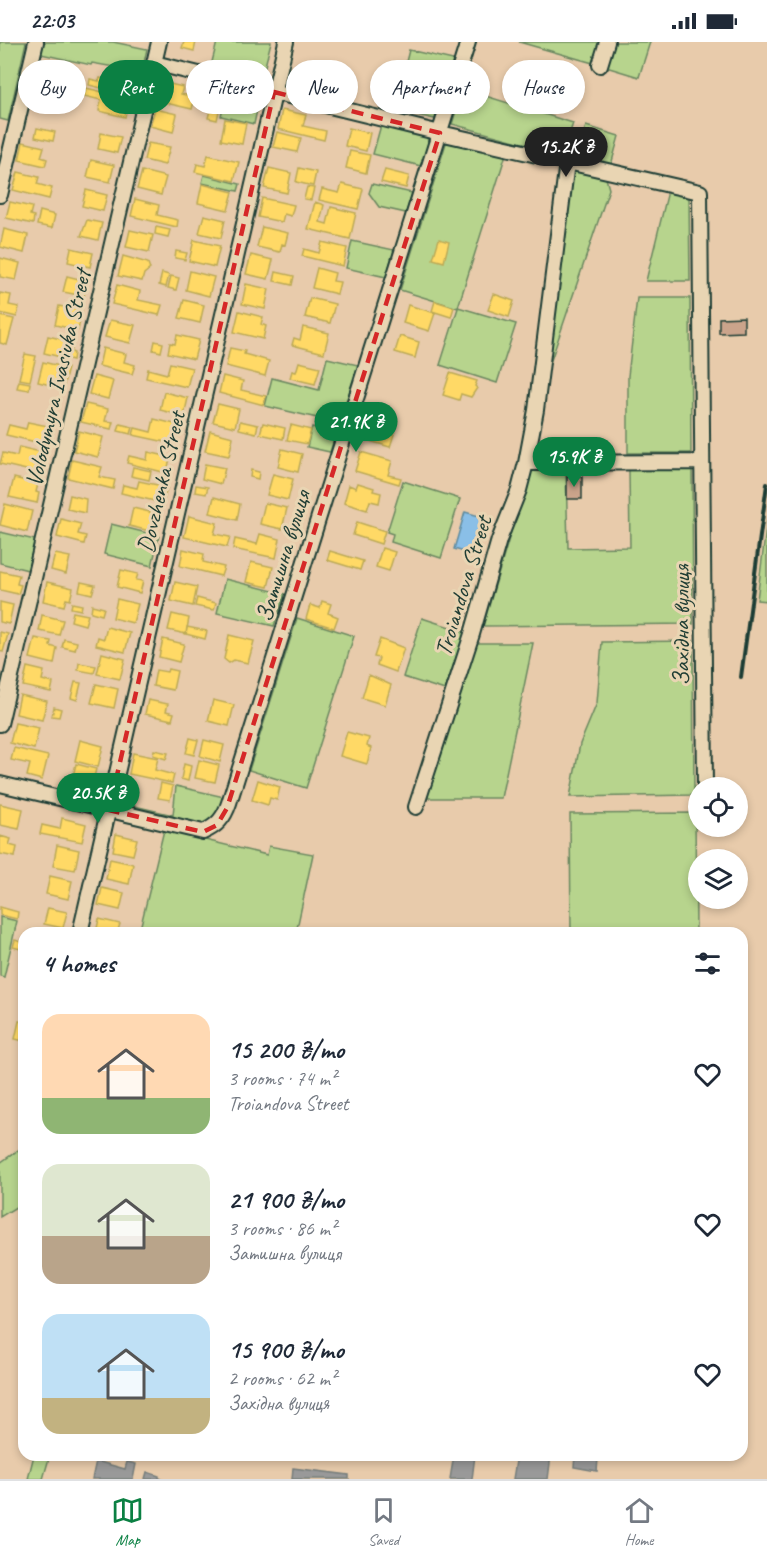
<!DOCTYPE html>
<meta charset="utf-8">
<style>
body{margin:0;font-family:Caveat,sans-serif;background:#f2f2f3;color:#1f2937;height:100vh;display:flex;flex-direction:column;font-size:22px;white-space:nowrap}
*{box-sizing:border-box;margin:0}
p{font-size:20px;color:#747a83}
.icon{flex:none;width:33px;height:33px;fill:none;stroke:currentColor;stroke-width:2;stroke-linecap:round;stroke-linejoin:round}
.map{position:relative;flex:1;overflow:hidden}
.panel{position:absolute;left:18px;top:885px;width:730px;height:534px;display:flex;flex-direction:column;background:#fff;border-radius:18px;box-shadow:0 3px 9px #0003}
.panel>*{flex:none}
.guide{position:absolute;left:18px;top:18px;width:732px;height:54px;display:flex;gap:12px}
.fabs{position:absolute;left:688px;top:735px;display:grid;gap:12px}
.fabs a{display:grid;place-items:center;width:60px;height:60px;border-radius:50%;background:#fff;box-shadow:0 3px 9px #0003;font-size:30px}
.price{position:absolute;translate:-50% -51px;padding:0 14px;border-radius:21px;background:#0b8043;color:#fff;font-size:20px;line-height:39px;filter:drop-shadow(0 2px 3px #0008)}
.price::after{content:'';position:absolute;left:50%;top:36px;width:18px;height:14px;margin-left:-9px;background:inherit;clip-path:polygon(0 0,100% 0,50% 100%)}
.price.on{background:#222;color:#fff}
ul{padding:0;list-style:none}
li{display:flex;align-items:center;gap:18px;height:150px;padding:0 24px}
li span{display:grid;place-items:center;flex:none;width:168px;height:120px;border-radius:18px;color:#555}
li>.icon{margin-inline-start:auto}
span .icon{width:72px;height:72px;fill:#fffc;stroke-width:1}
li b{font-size:26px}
h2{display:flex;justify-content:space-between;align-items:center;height:72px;padding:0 24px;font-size:26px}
.pill{padding:0 21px;border-radius:27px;background:#fff;box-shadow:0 3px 9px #0003;font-size:21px;line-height:54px}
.pill.on{background:#0b8043;color:#fff}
.status{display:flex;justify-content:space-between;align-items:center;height:42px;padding:0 30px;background:#fff;direction:ltr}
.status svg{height:16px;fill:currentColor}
.dock{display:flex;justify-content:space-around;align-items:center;height:84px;border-top:2px solid #e0e1e3;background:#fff;font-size:16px;color:#747a83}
.dock a{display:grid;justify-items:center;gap:3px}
.dock .on{color:#0b8043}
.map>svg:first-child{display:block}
.green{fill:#b7d48d;stroke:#6b8860;stroke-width:1.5}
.water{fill:#8abfe7;stroke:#5f8b9f;stroke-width:1.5}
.homes{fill:#ffd966;stroke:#bcaa57;stroke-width:1.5}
.industry{fill:#999;stroke:#747d7b;stroke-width:1.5}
.building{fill:#cba48b;stroke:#1f3d34;stroke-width:1.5}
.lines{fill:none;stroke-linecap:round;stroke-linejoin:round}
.street-casing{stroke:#1f3d34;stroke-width:18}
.street{stroke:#e9d5b3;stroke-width:14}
.rail{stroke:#1f3d34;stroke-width:4}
.marked{fill:none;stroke:#d62828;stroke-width:4.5;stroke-dasharray:12 8;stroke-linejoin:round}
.labels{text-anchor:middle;stroke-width:6;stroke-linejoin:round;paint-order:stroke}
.street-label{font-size:24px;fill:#1f3d34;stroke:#e9d5b3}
</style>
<div class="status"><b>22:03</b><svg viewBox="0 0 49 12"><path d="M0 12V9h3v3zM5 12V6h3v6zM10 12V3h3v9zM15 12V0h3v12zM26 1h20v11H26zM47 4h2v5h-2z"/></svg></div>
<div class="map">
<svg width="767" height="1437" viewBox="0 0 767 1437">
<rect width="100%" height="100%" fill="#e8cbab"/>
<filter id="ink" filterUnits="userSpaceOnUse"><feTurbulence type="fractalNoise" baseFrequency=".0167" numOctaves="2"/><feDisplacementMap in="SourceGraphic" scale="12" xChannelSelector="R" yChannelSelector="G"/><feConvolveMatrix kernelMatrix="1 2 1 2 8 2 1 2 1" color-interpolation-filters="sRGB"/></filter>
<g filter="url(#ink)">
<path class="green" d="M0,0H26L8,79L0,77Z
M43,0H113L147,7L142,30L92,21L91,23L41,12Z
M217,0H271L261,40L210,28Z
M519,0H600L593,21Z
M614,0H650L639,35L606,25Z
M409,8L453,18L435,77L394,68Z
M227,47L260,54L254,82L221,74Z
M463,47L573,81L563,112L452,82Z
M381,83L427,94L428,102L421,124L373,112Z
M586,84L619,94L611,123L576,114Z
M447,98L506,112L458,265L516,282L497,341L440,323L458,266L400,248Z
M572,127L606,136L609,147L545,336Z
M204,133L240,142L238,149L202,141Z
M372,142L412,151L406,171L379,165L369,151Z
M668,149L689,153L690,239H646Z
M352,199L394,208L386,235L346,226Z
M637,256H690L691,411H628V334Z
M327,316L358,323L339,381L265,364L272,336L319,348Z
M312,385L336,391L330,410L307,405Z
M629,428H692L693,582L483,584L529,429H566L568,506L630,505Z
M403,439L460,457L441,516L391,500L393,492L387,490Z
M767,478V559L757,558Z
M111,482L159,494L152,524L104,512Z
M0,490L35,498L28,528L0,521Z
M225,537L285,552L274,584L217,571Z
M297,576L354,594L306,746L249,728Z
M422,576L465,590L445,648L403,635Z
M693,599L694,753L570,755L580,702L597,661L602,600Z
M476,601H533L501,756H427Z
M176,744L224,755L217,774L201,785L119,766L121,761L173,773Z
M695,771L696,891H571L570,772Z
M164,788L267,813L269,804L313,812L296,891H139Z
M0,875L17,879L4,935L0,934Z
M24,1104V1160L0,1175V1121Z
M34,1413H50L43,1437H28Z"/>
<path class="water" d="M465,470L486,476L475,513L454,507Z"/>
<path class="homes" d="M184,0H196L194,9L182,6Z
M46,17L66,22L62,38L42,33Z
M113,32L134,37L130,53L89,43L90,37L99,39L100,36L111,39Z
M39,36L82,46L80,56L64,52L62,64L34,58Z
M161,40L183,45L181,52L195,55L192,67L157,59Z
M86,46L129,56L125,75L99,69L101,58L84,54Z
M215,49L223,51L217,78L208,76Z
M155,67L177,72L173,90L150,84Z
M282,68L306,73L303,84L326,89L324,98L278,87Z
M225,77L246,81L242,102L221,98Z
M37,86L55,90L53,99L35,95Z
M349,86L370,91L366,109L345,104Z
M277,90L301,96L297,110L273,105Z
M101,91L121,95L117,111L98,107Z
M23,100L44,105L41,115L47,117L45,124L19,118Z
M148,101L170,105L165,123L144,118Z
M350,109L370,113L366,131L346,126Z
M208,113L239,120L234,139L195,130L197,122L205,124Z
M91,118L114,123L110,140L87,135Z
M269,126L291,131L287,151L264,146Z
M299,126L316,130L313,144L296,140Z
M385,128L409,134L406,146L381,140Z
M142,129L166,135L161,153L137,147Z
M18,130L39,135L37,142L52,146L49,157L13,148Z
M202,142L233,150L228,168L198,161Z
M342,142L363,147L358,167L319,158L322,147L339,151Z
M307,145L314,146L311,158L304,157Z
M86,148L107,153L103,169L82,164Z
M262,156L294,163L291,174L284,172L282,180L258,175Z
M135,157L159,163L157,173L178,178L177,185L131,174Z
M10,160L32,165L30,173L34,174L33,182L6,176Z
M315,160L324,163L320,180L327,182L331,165L356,171L350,197L308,187Z
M40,169L55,173L52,186L37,183Z
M204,173L225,178L221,196L199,191Z
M87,178L102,181L98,198L81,194Z
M156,185L170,188L168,195L155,192Z
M262,185L288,191L285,203L282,202L280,210L257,205Z
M4,187L28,193L24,211L0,205Z
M130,188L153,193L149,210L126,205Z
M439,197L449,200L444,220L433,217Z
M194,198L220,204L215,225L189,219Z
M322,200L347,206L343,224L302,214L304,207L319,211Z
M71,206L93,211L90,225L68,220Z
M176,209L187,211L185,218L175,216Z
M251,213L273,218L268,237L246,232Z
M123,214L148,221L150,227L144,232L142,239L118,234Z
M0,216L20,221L16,238L0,235Z
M317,226L335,231L333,239L340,240L337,252L312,246Z
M190,229L214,235L209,254L186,248Z
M276,230L294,234L292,243L274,239Z
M162,231L169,233L166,245L159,243Z
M67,234L87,239L84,254L63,250Z
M171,234L179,236L176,248L168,246Z
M246,242L269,247L265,267L242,262Z
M117,243L140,249L138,258L162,263L159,273L112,262Z
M0,251L11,253L9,263L19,265L17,275L0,271Z
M494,252L514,259L509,275L488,268Z
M310,256L335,262L330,281L305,275Z
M184,258L204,263L200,281L179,276Z
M435,259L454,265L451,275L432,269Z
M408,263L435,271L429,289L403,281Z
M59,264L82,269L78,288L55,283Z
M239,269L263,275L261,282L266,284L263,297L234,290Z
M0,274L14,277L7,303L0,301Z
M110,278L135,283L130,301L105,295Z
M303,285L329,291L324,311L292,303L294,296L300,298Z
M177,293L199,298L194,317L168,311L170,301L175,302Z
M48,294L74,300L71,310L74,311L73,318L44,311Z
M400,294L419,300L415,316L395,310Z
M155,299L163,301L161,310L153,308Z
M103,306L126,312L124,320L135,323L132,332L99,324Z
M230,306L245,309L244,312L269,319L265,334L226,324Z
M25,312L36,314L30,339L19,337Z
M43,320L68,326L63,346L38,340Z
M299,320L320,325L315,342L290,336L292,329L296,330Z
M170,321L192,326L187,345L146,336L148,327L167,332Z
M450,331L477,339L475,344L477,346L471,355L461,352L459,358L443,353Z
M94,334L113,339L108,357L89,352Z
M223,334L243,339L241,348L266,354L264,363L219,351Z
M19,339L30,341L29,348L17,346Z
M164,350L188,356L184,374L160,368Z
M86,362L108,367L105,379L113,380L111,387L81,380Z
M218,362L239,367L235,385L213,380Z
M154,377L179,383L175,402L133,393L135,386L151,390Z
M369,378L396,386L390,405L363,397Z
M240,379L258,383L256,391L239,387Z
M28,380L53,385L49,403L6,393L9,383L26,387Z
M263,381L285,386L283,397L260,392Z
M120,382L133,385L131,392L118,389Z
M291,383L311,388L307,402L287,398Z
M79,389L103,395L98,415L74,409Z
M210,389L233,395L229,414L205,409Z
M19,405L45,411L42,421L46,422L44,432L0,422L3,411L17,414Z
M282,407L302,412L298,430L278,425Z
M148,410L170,415L167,431L127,421L129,414L147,418Z
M361,410L392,419L388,433L401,436L399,442L355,429Z
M72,418L102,425L99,435L115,438L113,447L68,436Z
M205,422L225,426L221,442L202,437Z
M133,425L151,429L149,438L131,434Z
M251,428L259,430L258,437L250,435Z
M273,432L293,437L288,458L267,453Z
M14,436L38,442L36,450L39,451L37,461L9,455Z
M139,439L167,445L163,461L121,451L123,443L137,446Z
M358,441L374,446L373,449L381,451L379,461L370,459L367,468L344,461L349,443L356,446Z
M196,443L208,445L206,452L195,450Z
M70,453L86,457L85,471L67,467Z
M214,455L240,462L237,478L210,471Z
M265,461L287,466L282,487L260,482Z
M5,462L32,469L27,490L0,483Z
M133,466L158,472L154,490L129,484Z
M189,474L217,481L214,492L230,495L227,505L184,495Z
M61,477L81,482L78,492L86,494L84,502L57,495Z
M357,480L385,489L381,502L353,493Z
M260,492L280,497L276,516L233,507L235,497L257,502Z
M382,506L395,510L389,529L376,525Z
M183,507L204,512L203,520L224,525L221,534L180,524Z
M330,509L363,519L360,528L327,518Z
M55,512L70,515L66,532L51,528Z
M251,520L273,525L268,545L246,540Z
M121,528L138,532L136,538L143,539L140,551L117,545Z
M0,529L19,533L17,542L21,543L18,552L0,548Z
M47,540L73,546L70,558L66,557L64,564L43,559Z
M81,540L95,543L92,552L79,549Z
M175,540L197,545L193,564L171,559Z
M197,556L216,561L214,568L195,564Z
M117,557L138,562L133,581L113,576Z
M322,559L331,562L328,571L338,575L334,586L306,577L310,563L320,566Z
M0,560L13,563L9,582L0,580Z
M72,561L82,563L81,568L71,566Z
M92,563L104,566L102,573L91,570Z
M73,570L88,573L85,583L71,579Z
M172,572L189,576L186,592L168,588Z
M42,573L63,578L59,593L39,589Z
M107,585L130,591L125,610L96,603L98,595L104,597Z
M187,585L207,589L205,597L186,592Z
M0,590L8,592L3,610L0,609Z
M229,593L254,599L248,621L234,618L229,621L224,617Z
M35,596L51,599L50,604L57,606L54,622L30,616Z
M64,597L77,600L75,608L62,605Z
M163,597L184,602L179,620L159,615Z
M380,597L404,606L396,630L377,623L379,616L374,615Z
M102,611L125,617L120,637L97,632Z
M79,621L96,624L94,631L78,628Z
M27,625L44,629L42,638L53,641L51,650L23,644Z
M168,627L177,629L173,648L153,644L156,628L167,630Z
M369,633L391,643L385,663L362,656Z
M75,640L81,641L77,658L71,656Z
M96,642L118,647L114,666L91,661Z
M20,653L47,659L42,678L16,672Z
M148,658L168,662L166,669L174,671L172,678L145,672Z
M213,658L234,663L229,684L208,679Z
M54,665L61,667L59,675L52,674Z
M15,681L39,686L34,707L10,701Z
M347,690L369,696L367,704L371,706L367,722L340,714Z
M190,696L198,698L194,713L186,711Z
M80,698L103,704L98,725L75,719Z
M204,698L224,703L220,720L200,714Z
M14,706L48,714L42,738L27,734L30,722L11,718Z
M154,708L168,711L166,717L153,713Z
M133,711L158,716L155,728L174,733L172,741L129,732Z
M199,718L219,723L215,740L195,736Z
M76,722L96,727L92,743L72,738Z
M184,722L191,724L188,739L181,737Z
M258,738L280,745L277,758L270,756L268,763L252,758Z
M161,741L173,744L170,758L158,756Z
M0,762L23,767L19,787L0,783Z
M62,776L86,782L82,800L40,792L42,783L60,787Z
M116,792L137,797L133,813L113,809Z
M0,794L11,797L9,803L17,805L15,815L0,812Z
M57,803L79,808L75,828L53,824Z
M110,817L133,822L129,842L106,837Z
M50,834L72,839L68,857L46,852Z
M102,846L124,851L120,868L98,863Z
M0,865L18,870L17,877L0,873Z
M48,866L67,870L63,886L44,882Z
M99,877L120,882L117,891H96Z
M15,898L24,901V908L13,905Z
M19,979L24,980V999L15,997Z"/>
<path class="industry" d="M454,1413H475L472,1437H450Z
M517,1413H551L548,1437H513Z
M575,1414L598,1417L597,1429L574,1425Z
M96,1419L125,1427L127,1420L136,1422L133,1437H92Z
M293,1426L349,1433V1437H292Z
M147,1430L159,1434V1436L162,1437H145Z"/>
<path class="building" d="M744,275V290L719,291V276Z
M567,435H582V457H567Z"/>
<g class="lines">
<g class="street-casing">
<path id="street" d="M154,21L440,91L700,150L705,746
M600,23L607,0
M0,153L36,0
M526,421L702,420
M0,682L159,0
M0,742L203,790C217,784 224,776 229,761L468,0
M416,765L472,592L499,498L519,448L526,421L536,368L567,120
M80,891L286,0"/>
</g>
<use href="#street" class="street"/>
<path class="rail" d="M741,635L767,442"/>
</g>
</g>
<path class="marked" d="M274,50L440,91L227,766L217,783L203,790L109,768Z"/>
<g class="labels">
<g class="street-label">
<text transform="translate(58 336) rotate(-77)" y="8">Volodymyra Ivasiuka Street</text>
<text transform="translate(161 440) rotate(-77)" y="8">Dovzhenka Street</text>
<text transform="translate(283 514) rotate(-73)" y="8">Затишна вулиця</text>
<text transform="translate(463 544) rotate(-73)" y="8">Troiandova Street</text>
<text transform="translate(681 583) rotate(-90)" y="8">Західна вулиця</text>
</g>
</g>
</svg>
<div class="fabs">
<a><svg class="icon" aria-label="locate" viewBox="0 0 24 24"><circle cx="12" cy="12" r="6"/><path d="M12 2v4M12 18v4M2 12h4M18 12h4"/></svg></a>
<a><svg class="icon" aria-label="layers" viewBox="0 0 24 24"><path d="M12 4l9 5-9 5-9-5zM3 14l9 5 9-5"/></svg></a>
</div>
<b class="price on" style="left:566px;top:136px">15.2K ₴</b>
<b class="price" style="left:356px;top:411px">21.9K ₴</b>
<b class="price" style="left:574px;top:446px">15.9K ₴</b>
<b class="price" style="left:98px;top:782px">20.5K ₴</b>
<div class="guide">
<a class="pill">Buy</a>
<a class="pill on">Rent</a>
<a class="pill">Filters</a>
<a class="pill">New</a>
<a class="pill">Apartment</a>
<a class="pill">House</a>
</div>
<section class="panel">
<h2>4 homes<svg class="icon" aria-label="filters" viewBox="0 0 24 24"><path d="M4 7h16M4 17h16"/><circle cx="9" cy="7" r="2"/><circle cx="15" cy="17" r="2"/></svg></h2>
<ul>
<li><span style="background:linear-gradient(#ffd9b3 70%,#8fb573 0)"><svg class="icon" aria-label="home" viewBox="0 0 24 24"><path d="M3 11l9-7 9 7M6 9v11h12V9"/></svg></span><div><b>15 200 ₴/mo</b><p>3 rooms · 74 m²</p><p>Troiandova Street</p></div><svg class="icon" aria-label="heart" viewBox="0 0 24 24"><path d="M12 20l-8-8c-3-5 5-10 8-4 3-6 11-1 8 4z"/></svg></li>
<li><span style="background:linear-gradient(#dfe7d0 60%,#b9a48a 0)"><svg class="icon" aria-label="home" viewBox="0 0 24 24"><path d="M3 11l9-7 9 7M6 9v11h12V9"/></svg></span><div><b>21 900 ₴/mo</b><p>3 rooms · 86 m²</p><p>Затишна вулиця</p></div><svg class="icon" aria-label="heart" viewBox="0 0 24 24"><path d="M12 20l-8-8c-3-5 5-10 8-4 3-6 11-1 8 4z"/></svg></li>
<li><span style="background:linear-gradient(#bfe0f5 70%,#c2b280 0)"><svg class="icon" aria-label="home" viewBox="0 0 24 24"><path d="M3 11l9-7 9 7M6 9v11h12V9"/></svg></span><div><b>15 900 ₴/mo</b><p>2 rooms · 62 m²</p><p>Західна вулиця</p></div><svg class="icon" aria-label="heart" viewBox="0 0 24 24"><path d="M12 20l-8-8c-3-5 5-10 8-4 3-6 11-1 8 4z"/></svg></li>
</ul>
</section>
</div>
<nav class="dock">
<a class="on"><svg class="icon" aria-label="map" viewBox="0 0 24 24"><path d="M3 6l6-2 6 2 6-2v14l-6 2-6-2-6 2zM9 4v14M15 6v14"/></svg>Map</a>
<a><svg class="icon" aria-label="saved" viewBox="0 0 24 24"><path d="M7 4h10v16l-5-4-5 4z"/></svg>Saved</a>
<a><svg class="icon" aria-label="home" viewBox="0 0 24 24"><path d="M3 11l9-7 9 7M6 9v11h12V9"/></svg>Home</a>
</nav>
